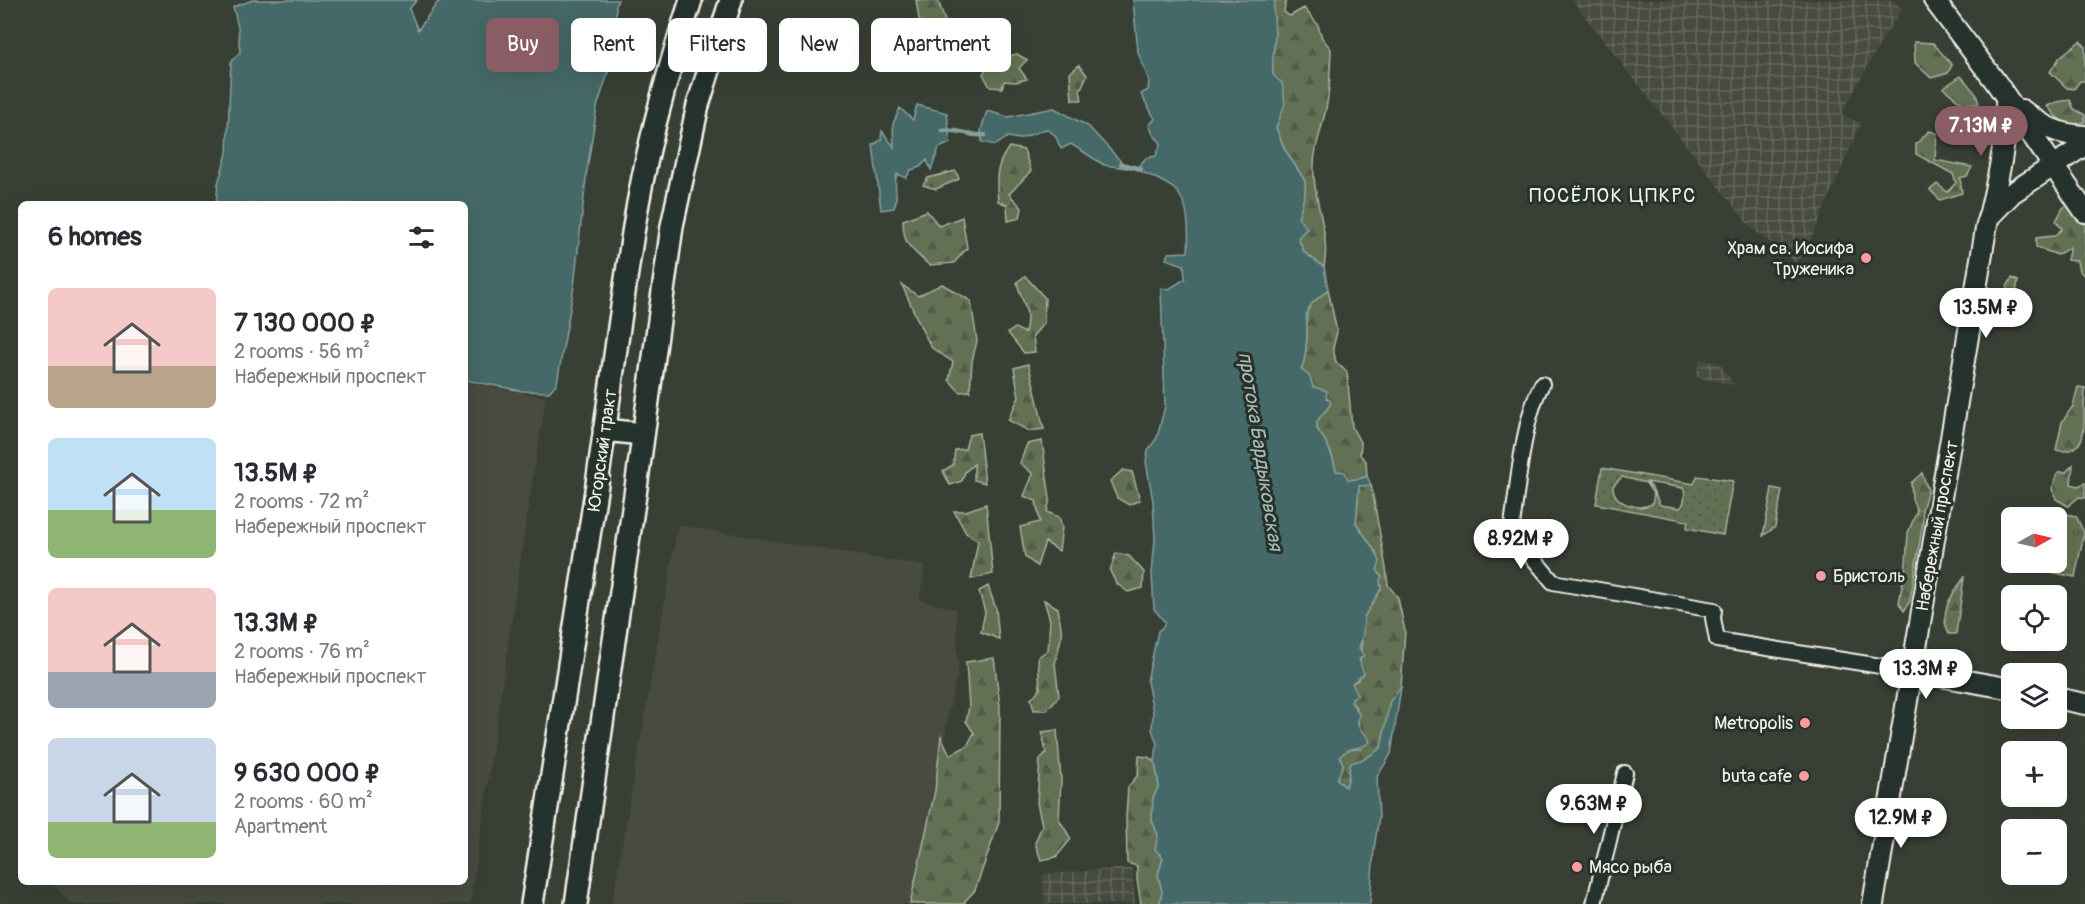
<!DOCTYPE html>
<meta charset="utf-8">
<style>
body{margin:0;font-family:Pangolin,sans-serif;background:#f7f7f7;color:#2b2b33;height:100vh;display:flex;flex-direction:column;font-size:22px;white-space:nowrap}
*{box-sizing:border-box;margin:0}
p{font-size:20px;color:#7c7c81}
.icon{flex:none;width:33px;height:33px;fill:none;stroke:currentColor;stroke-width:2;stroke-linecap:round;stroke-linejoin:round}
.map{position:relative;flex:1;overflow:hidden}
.sheet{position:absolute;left:18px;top:201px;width:450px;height:684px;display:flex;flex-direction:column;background:#fff;border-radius:9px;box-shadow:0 6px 24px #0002}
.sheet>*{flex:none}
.top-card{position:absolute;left:486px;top:18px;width:570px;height:54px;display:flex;gap:12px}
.needle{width:39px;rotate:82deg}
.tools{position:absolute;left:2001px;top:507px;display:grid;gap:12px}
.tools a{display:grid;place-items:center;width:66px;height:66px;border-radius:9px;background:#fff;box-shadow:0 6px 24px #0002;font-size:30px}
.price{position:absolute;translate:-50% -51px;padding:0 14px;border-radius:21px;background:#fff;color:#222;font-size:20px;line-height:39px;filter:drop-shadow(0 2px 3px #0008)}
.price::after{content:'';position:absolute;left:50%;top:36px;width:18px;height:14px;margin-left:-9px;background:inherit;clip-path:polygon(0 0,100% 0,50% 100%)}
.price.on{background:#8a5d65;color:#fff}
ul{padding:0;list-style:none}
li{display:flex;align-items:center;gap:18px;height:150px;padding:0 30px}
li span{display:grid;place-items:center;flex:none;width:168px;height:120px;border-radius:9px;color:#555}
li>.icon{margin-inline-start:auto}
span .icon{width:72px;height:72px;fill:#fffc;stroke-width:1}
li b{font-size:26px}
h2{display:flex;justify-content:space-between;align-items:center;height:72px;padding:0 30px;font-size:26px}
.chip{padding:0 21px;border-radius:9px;background:#fff;box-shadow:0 6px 24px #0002;font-size:21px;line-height:54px}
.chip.on{background:#8a5d65;color:#fff}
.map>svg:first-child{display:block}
.built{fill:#484c3f}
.industrial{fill:url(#industrial-grid)}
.grass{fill:url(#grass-dots);stroke:#abb19e;stroke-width:1.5;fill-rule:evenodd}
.forest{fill:url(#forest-firs);stroke:#abb19e;stroke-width:1.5}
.park{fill:url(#park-tufts);stroke:#abb19e;stroke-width:1.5}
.water{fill:#446968;stroke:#8a9f9b;stroke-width:1.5}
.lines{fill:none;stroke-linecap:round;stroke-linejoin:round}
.stream{stroke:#8a9f9b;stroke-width:4.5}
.street-casing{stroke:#f4f1e8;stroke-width:18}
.secondary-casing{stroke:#f4f1e8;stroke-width:24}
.primary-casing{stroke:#f4f1e8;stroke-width:26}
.street{stroke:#26332d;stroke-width:14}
.secondary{stroke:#26332d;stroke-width:20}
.primary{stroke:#26332d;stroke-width:21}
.poi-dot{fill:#ff9aa2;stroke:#26332d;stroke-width:2}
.labels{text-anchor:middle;stroke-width:6;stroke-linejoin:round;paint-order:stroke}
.poi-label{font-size:18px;fill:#f4f1e8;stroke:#26332d;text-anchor:end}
.street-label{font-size:18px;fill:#f4f1e8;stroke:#26332d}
.neighbourhood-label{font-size:20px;letter-spacing:1.5px;fill:#f4f1e8;stroke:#26332d}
.water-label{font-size:20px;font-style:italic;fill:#aebbb5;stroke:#26332d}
</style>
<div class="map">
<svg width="2085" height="904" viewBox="0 0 2085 904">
<defs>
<pattern id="industrial-grid" width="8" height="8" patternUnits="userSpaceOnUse" patternTransform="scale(1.5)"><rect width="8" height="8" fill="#484c3f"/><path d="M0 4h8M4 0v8" fill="none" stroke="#63665b"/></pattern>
<pattern id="grass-dots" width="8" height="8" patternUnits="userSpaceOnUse" patternTransform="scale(1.5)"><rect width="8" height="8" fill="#627153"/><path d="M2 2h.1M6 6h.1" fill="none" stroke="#545a4c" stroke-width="1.8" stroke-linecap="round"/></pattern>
<pattern id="forest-firs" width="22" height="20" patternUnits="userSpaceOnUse" patternTransform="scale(1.5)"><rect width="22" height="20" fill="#627153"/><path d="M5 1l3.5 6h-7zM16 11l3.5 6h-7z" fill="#545a4c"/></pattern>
<pattern id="park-tufts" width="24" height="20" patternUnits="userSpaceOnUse" patternTransform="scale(1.5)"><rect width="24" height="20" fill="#627153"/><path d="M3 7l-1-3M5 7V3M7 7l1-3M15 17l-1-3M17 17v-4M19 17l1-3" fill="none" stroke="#545a4c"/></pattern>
</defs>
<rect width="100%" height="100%" fill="#384036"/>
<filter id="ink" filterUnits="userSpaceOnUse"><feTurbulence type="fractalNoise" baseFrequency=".0167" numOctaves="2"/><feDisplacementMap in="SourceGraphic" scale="12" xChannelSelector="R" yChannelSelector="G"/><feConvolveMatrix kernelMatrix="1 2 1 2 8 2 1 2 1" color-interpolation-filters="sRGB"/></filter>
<g filter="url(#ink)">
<path class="built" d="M465,382L546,397L532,482L470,904H72L50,882H465Z
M678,525L925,566L919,600L956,609L958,670L947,720L935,810L912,904H612Z"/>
<path class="industrial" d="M1572,0H1893L1902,9L1882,40L1841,115L1861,123L1815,230L1804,253L1796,263L1750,227Z
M1700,359L1720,364L1734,385L1696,377Z
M1132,868L1135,904H1045L1042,874Z"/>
<path class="grass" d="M1602,468L1694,484L1697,476L1733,481L1723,535L1687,528L1688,521L1596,504ZM1622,477L1646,483L1654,495L1652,504C1638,511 1613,504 1613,486ZM1647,482L1683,488C1686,493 1685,504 1680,508L1660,505L1652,488Z
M1772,488L1782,490L1775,527L1763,536Z"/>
<path class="forest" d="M916,0H938L948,30L927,38L919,19Z
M1275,0H1286L1284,12L1290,16L1304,8L1318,25L1322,38L1331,49C1330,72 1330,95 1324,117C1320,135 1314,148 1314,166C1312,200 1331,232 1324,267L1304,252L1298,237V218L1305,193V181L1285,150L1276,128L1284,104L1273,76L1272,57L1275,35L1272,13Z
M2080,41L2085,46V81H2080L2074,89L2067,88L2050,72L2060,57Z
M1914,42L1933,43L1952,65L1948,73L1931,78L1915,63Z
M1017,54L1027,60L1019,68L1027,79L1016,82L1004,81L1002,88L990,87L983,74L991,61Z
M1079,65L1087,75L1080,91L1082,100H1072L1070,73Z
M1961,76L1976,94L1979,104L1962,103L1943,88Z
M2070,100L2074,109L2085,115V122C2065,128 2059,121 2047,106L2057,102Z
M1929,131L1937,133L1935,160L1972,167L1967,176L1960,178L1962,193L1940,200L1930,190L1937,184L1947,192L1956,183L1953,174L1916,154V144Z
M1009,147L1024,150L1031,171L1009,194L1022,208L1020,218L1008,221L1007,205L998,201C996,177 995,167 1009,147Z
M956,171L959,179L936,189L923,185L928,178Z
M2071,203L2085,223V276L2079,271L2077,261L2067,260L2070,247L2057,255L2036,247V238L2054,236L2062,229L2056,221L2063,208Z
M927,211L939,226L962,217L967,248L954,263L929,265C911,248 903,246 903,220Z
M1025,276L1045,298L1044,323L1033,336L1035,352L1024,353L1008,333L1015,328L1025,333C1031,307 1022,305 1017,282Z
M2012,278L2018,281L2012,318L2002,312L2007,287Z
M942,284L971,301L977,341L972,361L970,391L960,392L949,380L953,362L932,348L923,332L902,285L918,296Z
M1328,289L1337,332L1333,348L1336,362L1347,372L1352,427L1361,444L1360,455L1366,461L1367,476L1359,479L1348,480L1336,471C1333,456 1327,441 1317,429V421L1330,405L1326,398L1313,387L1301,370C1305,363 1307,341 1307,332C1308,321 1303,315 1311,305C1315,299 1323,295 1328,289Z
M1028,364C1035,385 1038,407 1044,429L1029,431L1008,420L1019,397L1014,368Z
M2078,387L2085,388C2085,395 2084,402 2084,408C2085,431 2085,456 2056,450L2062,422L2073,406Z
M979,433L985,483L974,480V464L965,472L962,481L950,485L943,471L953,465L955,450L965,449L969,435Z
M1042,441L1050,499L1047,512L1059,517L1062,527L1059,551L1045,542L1037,566L1025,557L1020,527L1040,522L1036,501L1024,496L1033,474L1020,463L1027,444Z
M2073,465L2071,484L2078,486L2085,483V498L2079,497L2068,506L2056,499L2052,489L2058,472H2066Z
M1123,470L1132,472L1140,500L1129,505L1117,498L1110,481Z
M1922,473L1928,490L1922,510L1923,522L1910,601L1904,611L1899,603L1906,564L1908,533L1917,511L1912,499L1911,483Z
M1359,485H1371L1386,568L1388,585L1398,598L1405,631L1401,687L1390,701L1381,748L1366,758L1351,764C1347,772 1351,778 1345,787L1336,780L1343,765L1339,756L1347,749H1361L1368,737C1357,729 1357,722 1357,709L1351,702L1352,683L1358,680L1364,617L1381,589L1376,570V552L1356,523Z
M986,504L993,574L971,579L978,541L966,533L954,511H966Z
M1116,553L1129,556L1144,572L1143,588L1128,592L1116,583L1110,571Z
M1964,578L1956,634H1949C1938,614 1951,595 1964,578Z
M988,586L996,609L999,639L981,632L985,612L979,591Z
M1044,600L1058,608L1062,634L1055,664L1059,696L1047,710H1034L1031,699L1040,689L1038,657L1048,650L1050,620Z
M994,658L1000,706L999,822L975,890L965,901V904H910L935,791L941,736L950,755L967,746L974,733L966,721L969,707L966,662Z
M1057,730L1061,780L1059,819L1071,839L1056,857L1041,860L1035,843L1042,825L1037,803L1040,759L1046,753L1042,732Z
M1139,756L1148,757L1155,762L1159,786L1153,798L1152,820L1158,835L1156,849L1163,858L1158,875L1162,891L1160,904H1141L1137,879V866L1127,863L1126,816L1128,787L1138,775Z"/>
<path class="park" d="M2055,512L2076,516L2084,533L2075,577L2051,572L2053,563L2056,562L2058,540L2056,518L2054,517Z"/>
<path class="water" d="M253,0H417L409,9L418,30L438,2L445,0H618L616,5L615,51L597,107L587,170L574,286L557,383L549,392L522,391L465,380V204H216L218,184L227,153L231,62L240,52L238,27L233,7Z
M1133,0H1275C1272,12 1275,23 1275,35C1274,49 1272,61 1273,75L1282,83L1285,104L1276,128L1285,150L1305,181V193L1298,218L1307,228L1298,238L1304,252L1324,267L1328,289C1323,295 1315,299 1311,305C1303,315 1308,321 1307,332C1307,341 1305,363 1301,369L1310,377L1313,387L1327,391L1326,398L1330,400V405L1317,421V429C1327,441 1333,456 1336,471L1345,472L1348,480L1359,479L1367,476L1371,485L1359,486L1356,523L1376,552L1380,562L1377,570L1382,577L1380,580L1381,589L1364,617L1363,635L1359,648L1364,656L1359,659L1364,674L1352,683L1357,695L1352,698L1351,702L1359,714C1354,733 1365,728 1370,742C1358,751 1351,745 1340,756L1343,765L1337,779L1345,787C1351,779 1347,772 1351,763L1366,758L1381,748L1390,701L1401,687L1391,754L1377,777L1379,817L1374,849L1370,904H1160L1162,891L1158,875L1163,858L1155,849L1158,835L1152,820L1153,798L1159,786L1155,762L1157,744L1152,729L1153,712L1147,681L1158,631L1163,627L1165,622L1154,609L1152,573L1155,540L1153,501L1146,462L1148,450L1157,438L1165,406L1161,288L1169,289L1185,279L1184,265L1166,259L1168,253L1188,252C1189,234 1190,202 1174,189C1164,181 1148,175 1136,169L1146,158L1156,156L1161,143L1153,134L1149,125L1155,119L1141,94L1148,90L1149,81L1138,52Z
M917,105L947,113L950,143L939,148L931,170L927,160L920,167L911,170L906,178L897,174C892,188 900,194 894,208L881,210L873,145L881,140L882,131L894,147L893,124L900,108L913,120Z
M1054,108L1088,126L1127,168L1104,165L1071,144L1061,149L1055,135L1046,129L1019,139L1008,137L996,145L982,142L981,130L987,111L1008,117Z"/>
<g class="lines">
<path class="stream" d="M943,131C957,128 970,137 985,135
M1121,164L1141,169"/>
<g class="street-casing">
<path id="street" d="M1542,384C1523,419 1518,485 1512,525L1513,534L1553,582L1714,610L1713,618L1717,640L1912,671
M1594,904L1625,773"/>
</g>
<g class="secondary-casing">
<path id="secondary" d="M1934,0L1995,81L2085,212
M2022,110C2043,127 2059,135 2085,136
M1988,218L2012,193L2085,145
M1912,671L2012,689
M2056,698L2085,704
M1873,904L1986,229C1996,187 2008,141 2006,97"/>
</g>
<g class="primary-casing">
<path id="primary" d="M604,430L643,434
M532,904C554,764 576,624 597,484C609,400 620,316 633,233C645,154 666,76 691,0
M576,904L636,488L672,226L698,105L731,0"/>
</g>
<use href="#street" class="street"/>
<use href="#secondary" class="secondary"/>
<use href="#primary" class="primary"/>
</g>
</g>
<g class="poi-dot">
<circle cx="1866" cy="258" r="6"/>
<circle cx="1821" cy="576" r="6"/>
<circle cx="1805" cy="723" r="6"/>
<circle cx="1804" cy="776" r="6"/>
<circle cx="1577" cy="867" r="6"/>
</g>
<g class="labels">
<g class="poi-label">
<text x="1854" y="254">Храм св. Иосифа<tspan x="1854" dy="21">Труженика</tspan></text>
<text x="1833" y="582" text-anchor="start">Бристоль</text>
<text x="1793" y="729">Metropolis</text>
<text x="1792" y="782">buta cafe</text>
<text x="1589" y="873" text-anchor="start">Мясо рыба</text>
</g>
<g class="street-label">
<text transform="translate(602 450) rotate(-82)" y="6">Югорский тракт</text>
<text transform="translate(1937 526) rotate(-80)" y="6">Набережный проспект</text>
</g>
<g class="neighbourhood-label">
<text x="1613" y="202">ПОСЁЛОК ЦПКРС</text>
</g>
<g class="water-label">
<text transform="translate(1261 451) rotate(81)" y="7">протока Бардыковская</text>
</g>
</g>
</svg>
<div class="tools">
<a><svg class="needle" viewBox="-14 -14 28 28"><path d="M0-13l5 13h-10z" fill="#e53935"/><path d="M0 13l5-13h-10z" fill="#7c7c81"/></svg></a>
<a><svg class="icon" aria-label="locate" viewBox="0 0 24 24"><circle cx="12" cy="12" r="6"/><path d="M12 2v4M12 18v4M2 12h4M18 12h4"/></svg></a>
<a><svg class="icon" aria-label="layers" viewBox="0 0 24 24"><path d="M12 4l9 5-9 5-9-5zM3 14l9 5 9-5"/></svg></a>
<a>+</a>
<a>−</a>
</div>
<b class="price on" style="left:1981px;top:157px">7.13M ₽</b>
<b class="price" style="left:1986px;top:339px">13.5M ₽</b>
<b class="price" style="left:1521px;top:570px">8.92M ₽</b>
<b class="price" style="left:1926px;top:700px">13.3M ₽</b>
<b class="price" style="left:1594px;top:835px">9.63M ₽</b>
<b class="price" style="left:1901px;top:849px">12.9M ₽</b>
<div class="top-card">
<a class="chip on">Buy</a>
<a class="chip">Rent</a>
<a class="chip">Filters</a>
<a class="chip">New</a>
<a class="chip">Apartment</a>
</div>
<section class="sheet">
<h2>6 homes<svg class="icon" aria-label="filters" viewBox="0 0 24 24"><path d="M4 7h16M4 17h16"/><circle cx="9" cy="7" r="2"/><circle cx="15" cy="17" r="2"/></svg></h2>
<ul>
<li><span style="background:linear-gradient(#f6c9c9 65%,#b9a48a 0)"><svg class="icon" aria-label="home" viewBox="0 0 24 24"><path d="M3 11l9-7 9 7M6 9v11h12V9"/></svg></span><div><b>7 130 000 ₽</b><p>2 rooms · 56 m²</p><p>Набережный проспект</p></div></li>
<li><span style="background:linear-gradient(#bfe0f5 60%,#8fb573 0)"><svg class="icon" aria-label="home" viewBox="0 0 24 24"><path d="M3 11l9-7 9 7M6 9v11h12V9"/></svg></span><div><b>13.5M ₽</b><p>2 rooms · 72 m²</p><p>Набережный проспект</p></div></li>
<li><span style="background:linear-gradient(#f6c9c9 70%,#9aa5b1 0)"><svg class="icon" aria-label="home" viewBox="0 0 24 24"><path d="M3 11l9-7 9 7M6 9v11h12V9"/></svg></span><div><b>13.3M ₽</b><p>2 rooms · 76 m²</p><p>Набережный проспект</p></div></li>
<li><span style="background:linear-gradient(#c9d6e8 70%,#8fb573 0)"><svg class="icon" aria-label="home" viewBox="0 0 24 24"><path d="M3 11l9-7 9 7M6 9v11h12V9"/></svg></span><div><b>9 630 000 ₽</b><p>2 rooms · 60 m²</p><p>Apartment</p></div></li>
</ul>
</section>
</div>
